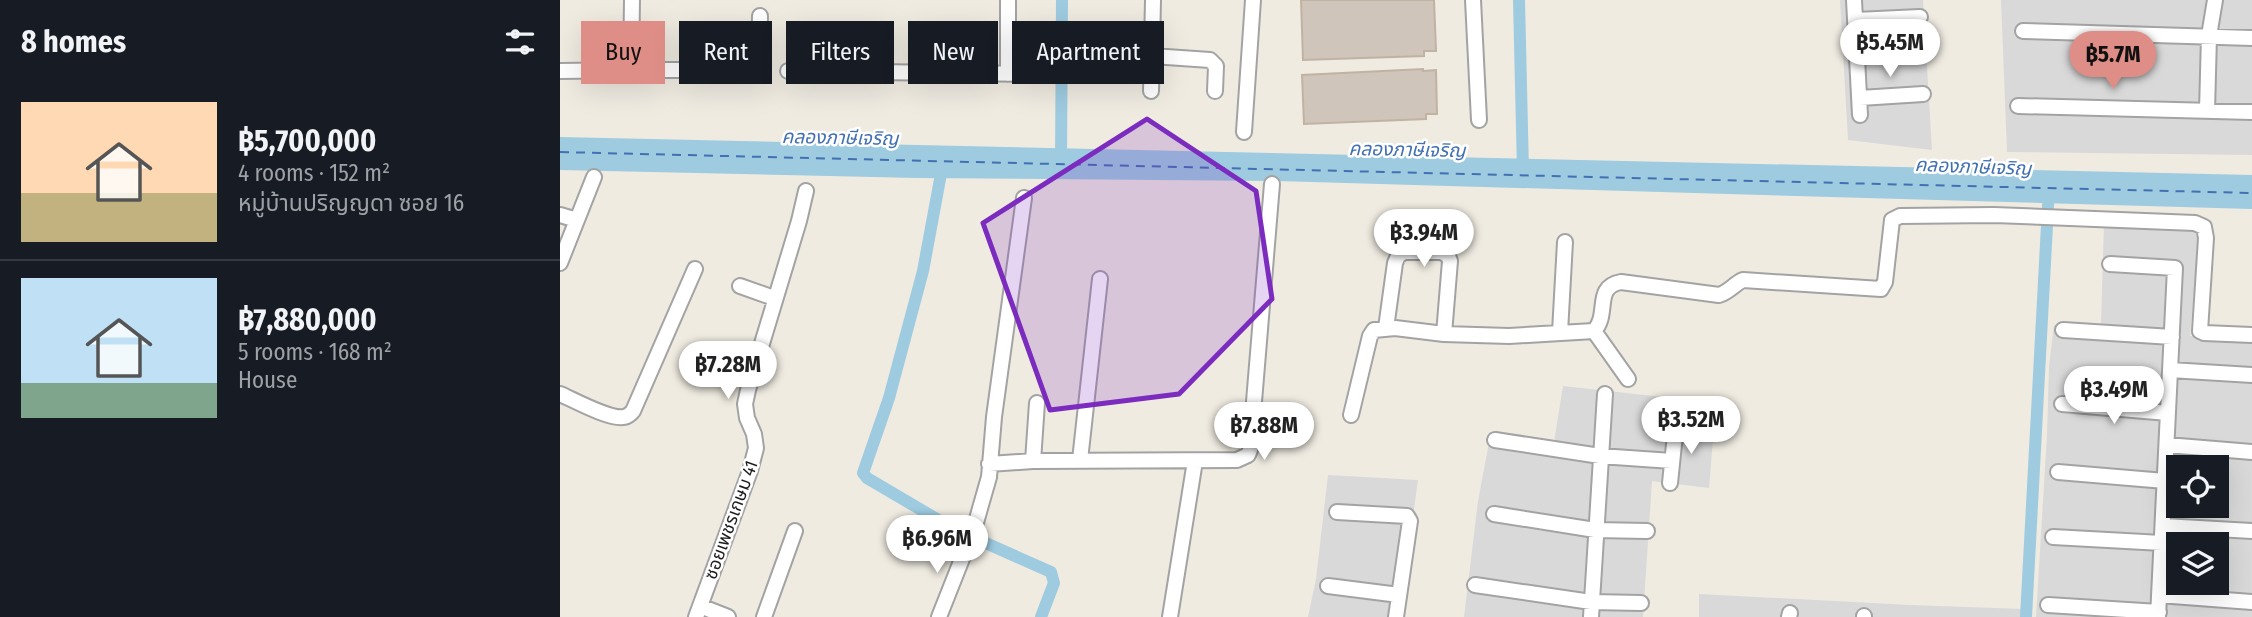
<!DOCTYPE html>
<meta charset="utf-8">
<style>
body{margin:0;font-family:"Fira Sans Condensed","Noto Sans Thai",sans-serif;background:#20242c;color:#f1f3f6;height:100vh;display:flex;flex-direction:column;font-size:26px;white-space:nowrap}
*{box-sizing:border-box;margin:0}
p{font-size:23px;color:#9ea1a6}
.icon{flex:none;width:38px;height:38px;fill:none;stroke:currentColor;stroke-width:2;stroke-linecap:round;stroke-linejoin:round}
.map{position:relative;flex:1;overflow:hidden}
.side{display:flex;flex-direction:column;background:#171b24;width:560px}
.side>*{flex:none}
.top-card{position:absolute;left:21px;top:21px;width:665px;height:63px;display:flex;gap:14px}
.controls{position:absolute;left:1606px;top:455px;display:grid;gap:14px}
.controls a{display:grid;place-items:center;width:63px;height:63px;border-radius:0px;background:#171b24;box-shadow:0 7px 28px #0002;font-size:35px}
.price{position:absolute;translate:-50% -60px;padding:0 16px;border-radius:24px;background:#fff;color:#222;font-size:23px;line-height:46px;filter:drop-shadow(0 2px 4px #0008)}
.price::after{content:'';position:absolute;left:50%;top:42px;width:21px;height:16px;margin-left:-10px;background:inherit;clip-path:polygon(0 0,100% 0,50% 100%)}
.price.on{background:#df8e87;color:#111}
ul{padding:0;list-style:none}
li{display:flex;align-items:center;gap:21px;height:175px;padding:0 21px}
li+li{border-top:2px solid #363941}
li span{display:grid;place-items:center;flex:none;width:196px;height:140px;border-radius:0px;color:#555}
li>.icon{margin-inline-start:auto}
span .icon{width:84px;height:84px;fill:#fffc;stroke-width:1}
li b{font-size:30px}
h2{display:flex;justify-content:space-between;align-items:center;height:84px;padding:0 21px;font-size:30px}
.chip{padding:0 24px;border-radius:0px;background:#171b24;box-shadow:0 7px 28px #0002;font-size:24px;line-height:63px}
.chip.on{background:#df8e87;color:#111}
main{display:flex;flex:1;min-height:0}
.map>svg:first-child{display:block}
.residential{fill:#dad9d9;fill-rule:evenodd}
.water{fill:#9ecbe0}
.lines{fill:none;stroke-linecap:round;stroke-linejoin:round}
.canal{stroke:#9ecbe0;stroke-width:12}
.ferry{stroke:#4270b2;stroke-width:2;stroke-dasharray:9 7;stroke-linecap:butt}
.building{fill:#cfc5ba;stroke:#c1b3a2;stroke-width:2}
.street-casing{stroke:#a3a3a3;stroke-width:18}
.street{stroke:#fff;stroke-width:14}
.marked{fill:#7b2cbf;fill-opacity:0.2;stroke:#7b2cbf;stroke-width:5;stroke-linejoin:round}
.labels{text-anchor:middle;stroke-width:5;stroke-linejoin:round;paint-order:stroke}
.street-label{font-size:18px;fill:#1c1c1c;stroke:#fff}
.water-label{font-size:19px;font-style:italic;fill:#4270b2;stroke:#fff}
</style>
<main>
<section class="side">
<h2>8 homes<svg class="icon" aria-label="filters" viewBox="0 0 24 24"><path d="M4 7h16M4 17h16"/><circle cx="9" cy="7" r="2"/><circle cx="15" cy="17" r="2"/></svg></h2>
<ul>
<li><span style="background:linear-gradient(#ffd9b3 65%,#c2b280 0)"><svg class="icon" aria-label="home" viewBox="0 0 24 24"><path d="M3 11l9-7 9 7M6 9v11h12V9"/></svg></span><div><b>฿5,700,000</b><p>4 rooms · 152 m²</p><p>หมู่บ้านปริญญดา ซอย 16</p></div></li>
<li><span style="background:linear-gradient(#bfe0f5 75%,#7fa58c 0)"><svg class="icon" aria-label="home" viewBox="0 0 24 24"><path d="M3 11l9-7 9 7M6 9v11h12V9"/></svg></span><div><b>฿7,880,000</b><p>5 rooms · 168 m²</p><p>House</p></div></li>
</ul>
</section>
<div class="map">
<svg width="1692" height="617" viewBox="0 0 1692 617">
<rect width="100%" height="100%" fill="#efebe1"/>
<path class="residential" d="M1280,0H1363L1372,150L1288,140Z
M1441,0H1692V155L1447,152Z
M1544,222L1637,228L1639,233L1630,336L1692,338V617H1476L1487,435L1489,366L1494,325H1541ZM1619,467H1657V506H1619ZM1619,544H1657V583H1619Z
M1003,386L1156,403L1149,488L1092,481L1083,617H904L918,501L931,432L994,442Z
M768,475L858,480L839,617H748L756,579Z
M1139,594L1350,605L1463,609V617H1139Z"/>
<path class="water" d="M0,137L1692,175V209L717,181L357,178L0,170Z"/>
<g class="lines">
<path class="canal" d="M959,0L963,171
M501,162L502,0
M383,163L363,271L329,398L303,473L307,478L392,528L491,572L494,583L481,617
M1466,617L1489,188"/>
<path class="ferry" d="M0,152L1692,193"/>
</g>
<path class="building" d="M741,0H874L876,51H864V56L743,60Z
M863,69V71L876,70L877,114H866V119L744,124L742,75Z"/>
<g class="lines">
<g class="street-casing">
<path id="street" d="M913,0L919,120
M1294,0L1300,115
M1296,20L1360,17
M1463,31L1692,38
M592,56L650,60L656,66L655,91
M71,70H181C206,63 199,38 200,16
M0,71L71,70L72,0
M228,71L486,74
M448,74V0
M591,91L593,0
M1300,98L1363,94
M1458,106L1692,112
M1647,111L1649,36L1655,0
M684,132L693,0
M0,215L17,220
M0,263L34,177
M1550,264L1615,268L1598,617
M180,286L214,298
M826,328L835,263L838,256L844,252H882L888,256L890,261L884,334
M1503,330L1612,337
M1034,331L1068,379
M1000,332L1005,242
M1610,370L1692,375
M0,394C14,400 50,420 64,417C69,416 70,414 73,411L135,269
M1502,404L1608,413
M791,415L810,336L814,330L835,328L884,334L949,336L1034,331C1050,314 1033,287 1061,282L1159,295C1169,292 1174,284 1183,280L1321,289L1325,282L1332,220L1340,216L1434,215L1635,223L1644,227L1646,238L1640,331L1644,333L1692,335
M935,440L1040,456L1112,461
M1607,445L1692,452
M520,460L540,279
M473,461L477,403
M429,464L473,461L677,460L688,455L690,450L712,184
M1498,472L1605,481
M1110,483L1116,425
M777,512L847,516L850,521L836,617
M934,514L1035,530L1087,531
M1603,526L1692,531
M1493,537L1602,543
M915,585L1031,602L1081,603
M768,586L839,595
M1599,595L1692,602
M1488,605L1599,612
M140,606L168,617
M136,617L190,471L196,448L194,434L187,418L185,404L188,390L239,221L246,191
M204,617L235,531
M379,617L415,526L429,477L434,417L464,198
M610,617L635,461
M1031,617L1045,394
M1229,617L1230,613
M1304,617V616"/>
</g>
<use href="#street" class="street"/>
</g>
<path class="marked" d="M587,119L696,191L712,299L619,394L490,410L423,223Z"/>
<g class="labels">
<g class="street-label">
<text transform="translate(171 520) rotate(-70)" y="6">ซอยเพชรเกษม 41</text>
</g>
<g class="water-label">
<text transform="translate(280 137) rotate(1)" y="7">คลองภาษีเจริญ</text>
<text transform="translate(847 149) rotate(1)" y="7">คลองภาษีเจริญ</text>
<text transform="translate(1413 166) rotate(2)" y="7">คลองภาษีเจริญ</text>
</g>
</g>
</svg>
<div class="controls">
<a><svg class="icon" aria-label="locate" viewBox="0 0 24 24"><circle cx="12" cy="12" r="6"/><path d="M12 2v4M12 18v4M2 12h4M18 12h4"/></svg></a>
<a><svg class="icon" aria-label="layers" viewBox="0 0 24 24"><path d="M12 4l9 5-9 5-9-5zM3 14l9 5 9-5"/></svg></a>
</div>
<b class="price" style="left:1330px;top:79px">฿5.45M</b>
<b class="price on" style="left:1553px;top:91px">฿5.7M</b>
<b class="price" style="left:864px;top:269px">฿3.94M</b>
<b class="price" style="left:168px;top:401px">฿7.28M</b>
<b class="price" style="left:1554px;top:426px">฿3.49M</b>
<b class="price" style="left:1131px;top:456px">฿3.52M</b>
<b class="price" style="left:704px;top:462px">฿7.88M</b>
<b class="price" style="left:377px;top:575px">฿6.96M</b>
<div class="top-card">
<a class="chip on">Buy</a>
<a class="chip">Rent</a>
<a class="chip">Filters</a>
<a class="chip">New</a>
<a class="chip">Apartment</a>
</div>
</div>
</main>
